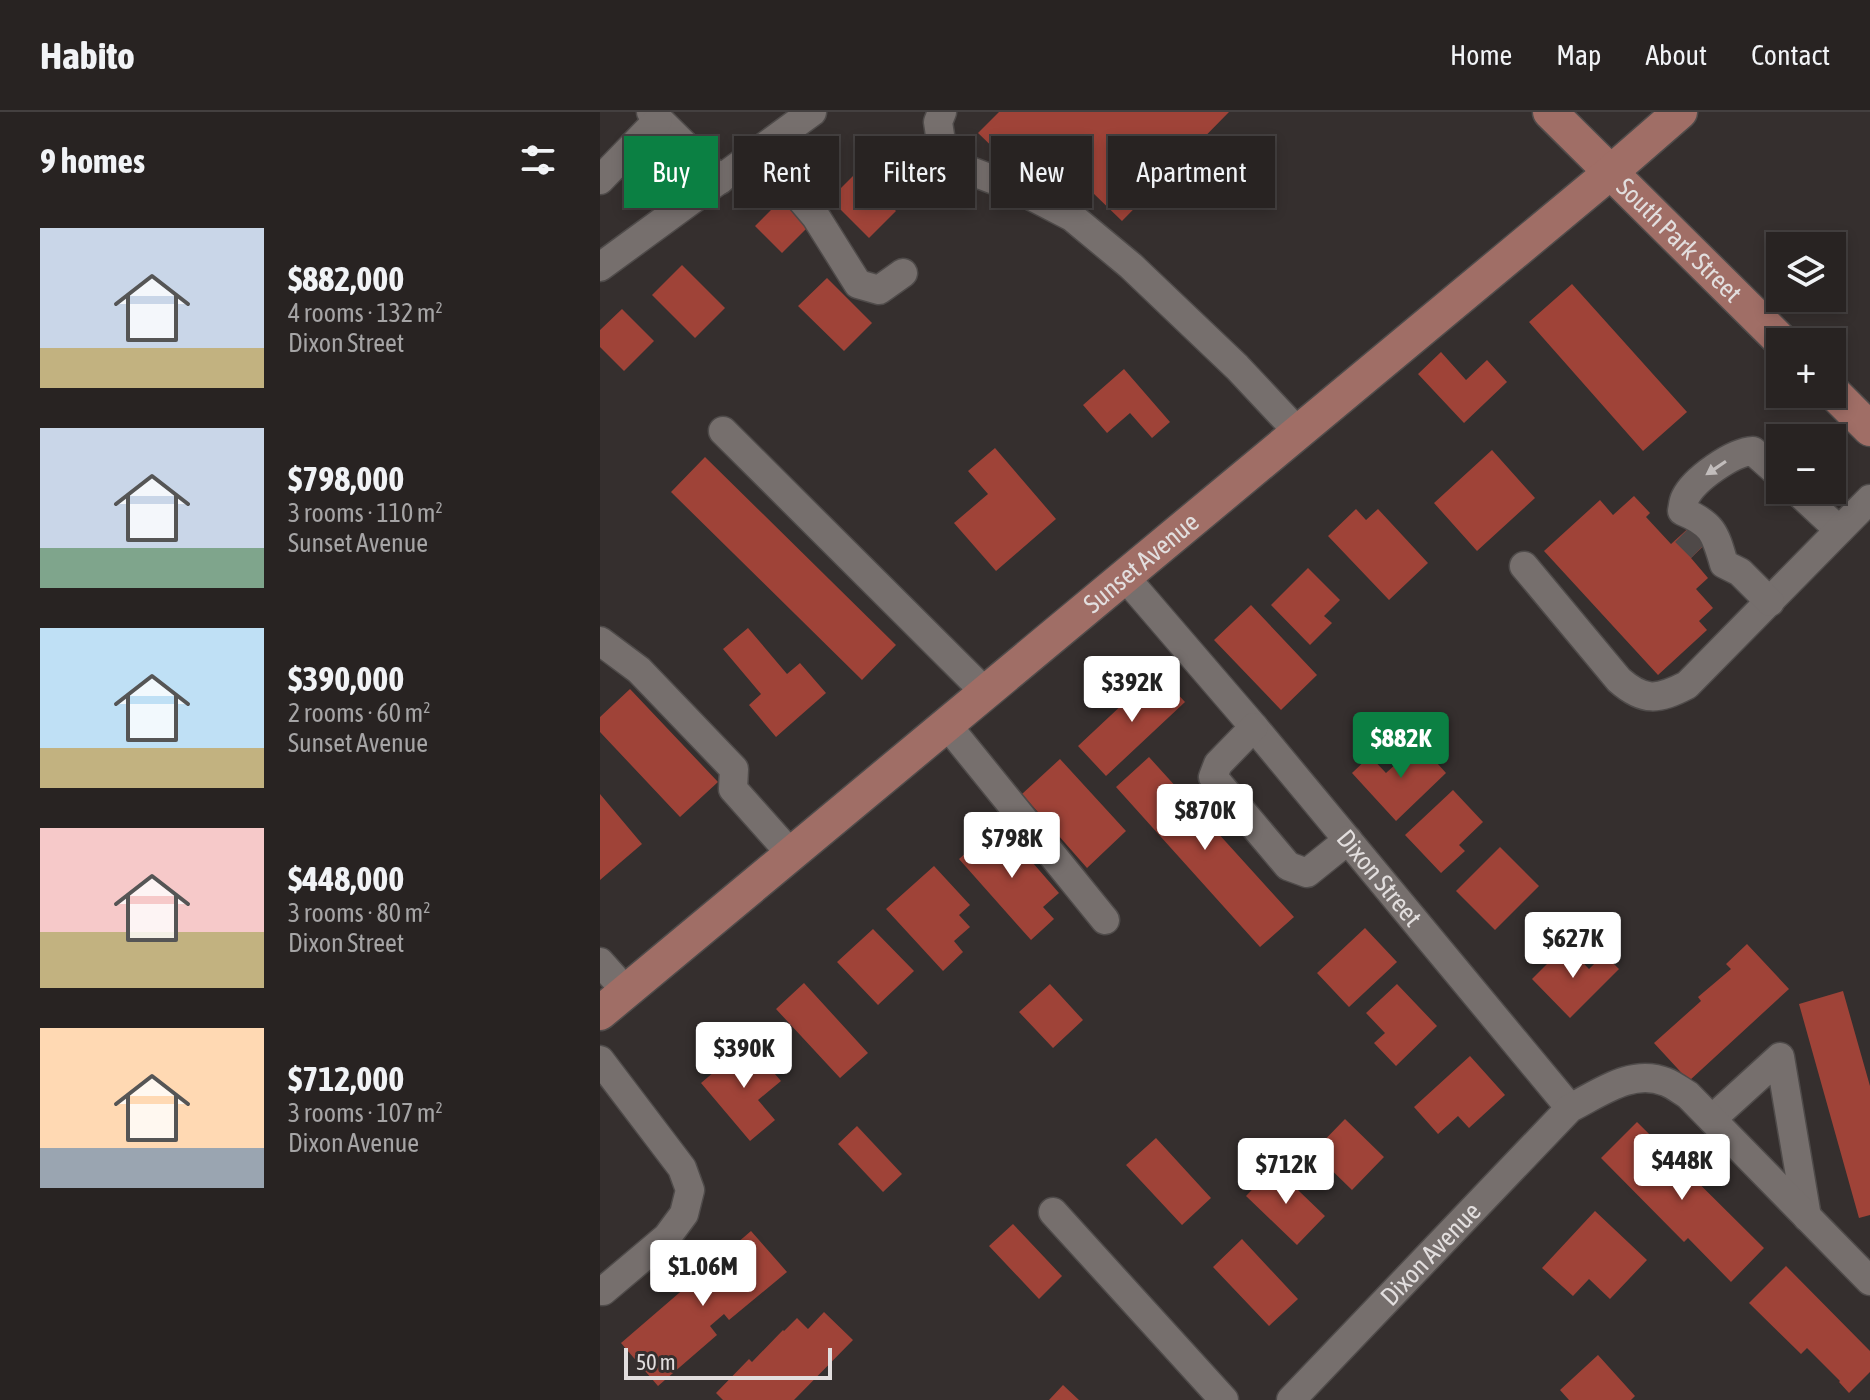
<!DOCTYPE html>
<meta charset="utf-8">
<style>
body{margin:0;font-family:"Asap Condensed",sans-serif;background:#302b2a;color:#f1f3f6;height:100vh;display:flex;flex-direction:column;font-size:30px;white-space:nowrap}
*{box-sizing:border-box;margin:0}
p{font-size:26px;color:#a5a4a5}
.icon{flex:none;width:44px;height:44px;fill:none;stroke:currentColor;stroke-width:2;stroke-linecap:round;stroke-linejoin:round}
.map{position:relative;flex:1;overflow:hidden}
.details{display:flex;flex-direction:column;background:#282322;width:600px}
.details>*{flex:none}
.hud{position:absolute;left:24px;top:24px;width:760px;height:72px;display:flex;gap:16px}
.tools{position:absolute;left:1166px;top:120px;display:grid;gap:16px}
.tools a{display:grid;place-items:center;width:80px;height:80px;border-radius:0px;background:#282322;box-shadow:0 4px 12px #0003,0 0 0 2px #444040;font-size:40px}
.scale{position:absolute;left:24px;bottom:20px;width:208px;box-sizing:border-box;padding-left:8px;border:4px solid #e2dede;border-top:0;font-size:22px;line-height:28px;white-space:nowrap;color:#e2dede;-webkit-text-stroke:6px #352f2e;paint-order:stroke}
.price{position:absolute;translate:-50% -68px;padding:0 18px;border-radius:8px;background:#fff;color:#222;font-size:26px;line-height:52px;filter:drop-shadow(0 2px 4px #0008)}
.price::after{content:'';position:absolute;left:50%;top:48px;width:24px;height:18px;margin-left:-12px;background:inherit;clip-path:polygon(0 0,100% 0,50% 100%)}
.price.active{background:#0b8043;color:#fff}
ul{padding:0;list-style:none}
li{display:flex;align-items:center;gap:24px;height:200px;padding:0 40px}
li span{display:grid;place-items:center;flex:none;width:224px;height:160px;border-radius:0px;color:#555}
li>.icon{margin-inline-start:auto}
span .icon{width:96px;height:96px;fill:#fffc;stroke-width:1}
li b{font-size:34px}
h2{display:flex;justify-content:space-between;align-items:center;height:96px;padding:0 40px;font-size:34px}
.tag{padding:0 28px;border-radius:0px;background:#282322;box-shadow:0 4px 12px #0003,0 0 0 2px #444040;font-size:28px;line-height:72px}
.tag.active{background:#0b8043;color:#fff}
header{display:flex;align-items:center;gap:48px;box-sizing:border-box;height:112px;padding:0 40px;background:#282322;border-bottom:2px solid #444040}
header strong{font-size:38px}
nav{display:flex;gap:44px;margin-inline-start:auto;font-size:28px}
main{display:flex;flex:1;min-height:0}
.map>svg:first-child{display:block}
.building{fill:#9f4338}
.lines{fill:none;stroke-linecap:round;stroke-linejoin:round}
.minor-tunnel{stroke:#4f4948;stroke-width:28;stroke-dasharray:28 14;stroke-linecap:butt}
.minor-casing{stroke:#4f4b4a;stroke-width:31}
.major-casing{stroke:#4f4b4a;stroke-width:37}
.minor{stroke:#766f6d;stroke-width:28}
.major{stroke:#a06e66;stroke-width:34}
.oneway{fill:#c2bdbc}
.labels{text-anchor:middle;stroke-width:7;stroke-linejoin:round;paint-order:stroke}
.street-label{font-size:26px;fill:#e2dede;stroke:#352f2e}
</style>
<header>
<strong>Habito</strong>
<nav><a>Home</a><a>Map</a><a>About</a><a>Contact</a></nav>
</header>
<main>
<section class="details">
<h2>9 homes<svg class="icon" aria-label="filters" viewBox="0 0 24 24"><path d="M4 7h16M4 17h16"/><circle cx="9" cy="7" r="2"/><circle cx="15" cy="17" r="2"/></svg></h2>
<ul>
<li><span style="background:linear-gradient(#c9d6e8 75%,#c2b280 0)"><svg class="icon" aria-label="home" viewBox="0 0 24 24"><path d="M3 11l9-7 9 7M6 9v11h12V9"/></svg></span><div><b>$882,000</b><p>4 rooms · 132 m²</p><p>Dixon Street</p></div></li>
<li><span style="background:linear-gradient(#c9d6e8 75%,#7fa58c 0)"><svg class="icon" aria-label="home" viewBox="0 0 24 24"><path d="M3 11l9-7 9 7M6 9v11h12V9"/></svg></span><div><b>$798,000</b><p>3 rooms · 110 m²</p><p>Sunset Avenue</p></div></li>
<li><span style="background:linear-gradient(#bfe0f5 75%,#c2b280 0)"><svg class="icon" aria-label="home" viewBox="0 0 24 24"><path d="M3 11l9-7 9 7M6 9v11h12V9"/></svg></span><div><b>$390,000</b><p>2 rooms · 60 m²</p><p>Sunset Avenue</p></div></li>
<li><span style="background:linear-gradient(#f6c9c9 65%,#c2b280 0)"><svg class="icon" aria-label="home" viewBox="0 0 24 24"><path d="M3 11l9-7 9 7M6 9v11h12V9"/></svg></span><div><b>$448,000</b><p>3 rooms · 80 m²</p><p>Dixon Street</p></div></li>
<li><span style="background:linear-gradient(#ffd9b3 75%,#9aa5b1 0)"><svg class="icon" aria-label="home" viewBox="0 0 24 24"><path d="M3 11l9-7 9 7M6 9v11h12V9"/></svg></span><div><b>$712,000</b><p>3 rooms · 107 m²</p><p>Dixon Avenue</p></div></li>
</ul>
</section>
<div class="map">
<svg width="1270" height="1288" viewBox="0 0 1270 1288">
<rect width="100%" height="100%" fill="#352f2e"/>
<path class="building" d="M399,0H629L522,109L432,22L406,48L378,21Z
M209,38L231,60L211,79L189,58Z
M257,60L296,99L269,126L230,87Z
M181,88L208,115L182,141L155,114Z
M82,153L125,196L95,226L52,183Z
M227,166L272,211L244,239L198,194Z
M972,172L1087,300L1043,339L929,210Z
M22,197L54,229L24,259L0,235V218Z
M841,240L866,268L887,248L907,270L864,311L818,262Z
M524,257L570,310L552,326L530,301L507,321L483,293Z
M395,336L456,407L396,459L354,411L388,382L368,359Z
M892,338L935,386L877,439L834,391Z
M105,345L296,533L262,568L71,380Z
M1034,384L1050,401L1046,405L1071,432L1103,403L1118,420L1091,446L1108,466L1096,477L1113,496L1099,509L1107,518L1058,563L944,439L1000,388L1013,403Z
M756,397L766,408L778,397L828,451L789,488L728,424Z
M708,456L740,488L724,504L732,511L710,533L671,493Z
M651,493L717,563L681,598L614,528Z
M148,516L187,562L200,551L226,581L176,625L149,593L161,582L123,537Z
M557,560L585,590L506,664L478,634Z
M30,577L118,670L80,705L0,620V605Z
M819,631L846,661L796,709L752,661L770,644L786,661Z
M549,645L694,805L660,835L516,675Z
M460,647L526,719L487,756L422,682Z
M853,678L883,710L859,733L865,739L841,761L805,723Z
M0,682L42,732L0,768Z
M399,712L459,781L443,795L454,807L431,828L359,747Z
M900,735L939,774L895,818L856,779Z
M334,754L370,793L359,803L370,815L354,829L363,840L343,859L286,797Z
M765,816L797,850L749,895L717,861Z
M273,817L314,859L278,893L237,850Z
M1147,832L1189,877L1089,969L1054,931L1101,889L1098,885L1131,857L1126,852Z
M966,833L989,857L1004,842L1019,857L970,906L932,867Z
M204,871L268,941L240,966L176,897Z
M450,872L483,908L453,936L419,900Z
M797,872L837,914L796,954L774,931L785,921L766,901Z
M1243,879L1270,974V1103L1259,1106L1199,892Z
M148,931L181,969L158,988L175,1008L150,1029L101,971Z
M870,944L905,983L869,1016L858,1004L838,1022L814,995Z
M745,1007L784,1045L752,1078L713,1040Z
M1037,1010L1164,1136L1131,1170L1088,1126L1084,1130L1001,1046Z
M257,1014L302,1062L283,1080L238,1032Z
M556,1026L611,1086L582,1113L526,1053Z
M674,1055L725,1104L697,1133L646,1084Z
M995,1099L1047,1148L1010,1187L989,1167L973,1184L942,1156Z
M413,1112L462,1164L439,1187L389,1134Z
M151,1119L187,1160L129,1208L124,1202L110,1214L117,1223L58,1274L21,1231Z
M642,1127L698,1187L669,1214L613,1155Z
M1186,1154L1270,1239V1260L1249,1281L1239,1270L1240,1269L1207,1236L1201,1242L1149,1191Z
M224,1200L253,1228L194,1288H123L116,1281L149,1247L152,1250L183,1218L184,1219L197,1206L208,1217Z
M998,1243L1035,1284L1031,1288H969L960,1278Z
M463,1273L479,1288H449Z"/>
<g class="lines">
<path class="minor-tunnel" d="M1085,420L1101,436"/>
<g class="minor-casing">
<g id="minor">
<path d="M51,0L120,68"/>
<path d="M342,0L338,10L343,43L360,55L418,77L472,105L531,154L637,255L698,320"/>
<path d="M160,39L216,105L258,172L279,178L303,161"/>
<path d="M0,68L58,8"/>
<path d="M0,155L212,0"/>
<path d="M123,319L385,580"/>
<path d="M1196,378L1239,418"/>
<path d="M924,454L1019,568C1044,590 1058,588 1087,573L1270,387"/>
<path id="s1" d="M525,465L654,615L970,996"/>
<path d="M1170,490L1140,460L1124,452C1115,421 1113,412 1082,399C1083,394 1083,390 1085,386C1094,367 1133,340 1153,339L1180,363"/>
<path d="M0,529L39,558L134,657L133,677L191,742"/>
<path d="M347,613L505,808"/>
<path d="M654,615L618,652L613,665L688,754L707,761L748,728"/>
<path d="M0,850L26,879"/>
<path d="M0,948L82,1056L90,1078L84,1102L67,1125L3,1179"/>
<path d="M1112,1007L1180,945L1207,1105"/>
<path d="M453,1100L624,1288"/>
<path id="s2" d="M691,1288L970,996C1000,981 1032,956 1066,970C1074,973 1081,979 1088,983L1270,1169"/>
</g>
</g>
<g class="major-casing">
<g id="major">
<path id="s3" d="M950,0L1182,230"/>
<path d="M1232,279L1270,317"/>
<path id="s4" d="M0,901L1011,60L1080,0"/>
</g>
</g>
<use href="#minor" class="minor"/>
<use href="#major" class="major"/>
</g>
<defs><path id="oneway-solid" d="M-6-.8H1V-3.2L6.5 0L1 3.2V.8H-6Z" transform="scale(2)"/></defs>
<use class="oneway" href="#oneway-solid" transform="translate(1116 356) rotate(146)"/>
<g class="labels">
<g class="street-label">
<text dy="9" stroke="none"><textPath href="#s3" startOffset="182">South Park Street</textPath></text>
<text dy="9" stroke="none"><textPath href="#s4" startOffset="704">Sunset Avenue</textPath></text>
<text dy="9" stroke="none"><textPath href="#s1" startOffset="394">Dixon Street</textPath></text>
<text dy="9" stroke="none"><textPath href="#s2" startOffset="202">Dixon Avenue</textPath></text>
</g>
</g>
</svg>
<div class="tools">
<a><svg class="icon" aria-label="layers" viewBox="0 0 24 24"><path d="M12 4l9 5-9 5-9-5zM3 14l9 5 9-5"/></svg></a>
<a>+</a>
<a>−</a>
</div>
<div class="scale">50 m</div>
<b class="price" style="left:532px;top:612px">$392K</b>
<b class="price active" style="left:801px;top:668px">$882K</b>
<b class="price" style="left:605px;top:740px">$870K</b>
<b class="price" style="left:412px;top:768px">$798K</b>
<b class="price" style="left:973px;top:868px">$627K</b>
<b class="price" style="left:144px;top:978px">$390K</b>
<b class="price" style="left:1082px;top:1090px">$448K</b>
<b class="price" style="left:686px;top:1094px">$712K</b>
<b class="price" style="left:103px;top:1196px">$1.06M</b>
<div class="hud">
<a class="tag active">Buy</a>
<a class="tag">Rent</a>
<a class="tag">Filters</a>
<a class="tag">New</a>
<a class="tag">Apartment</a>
</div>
</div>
</main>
